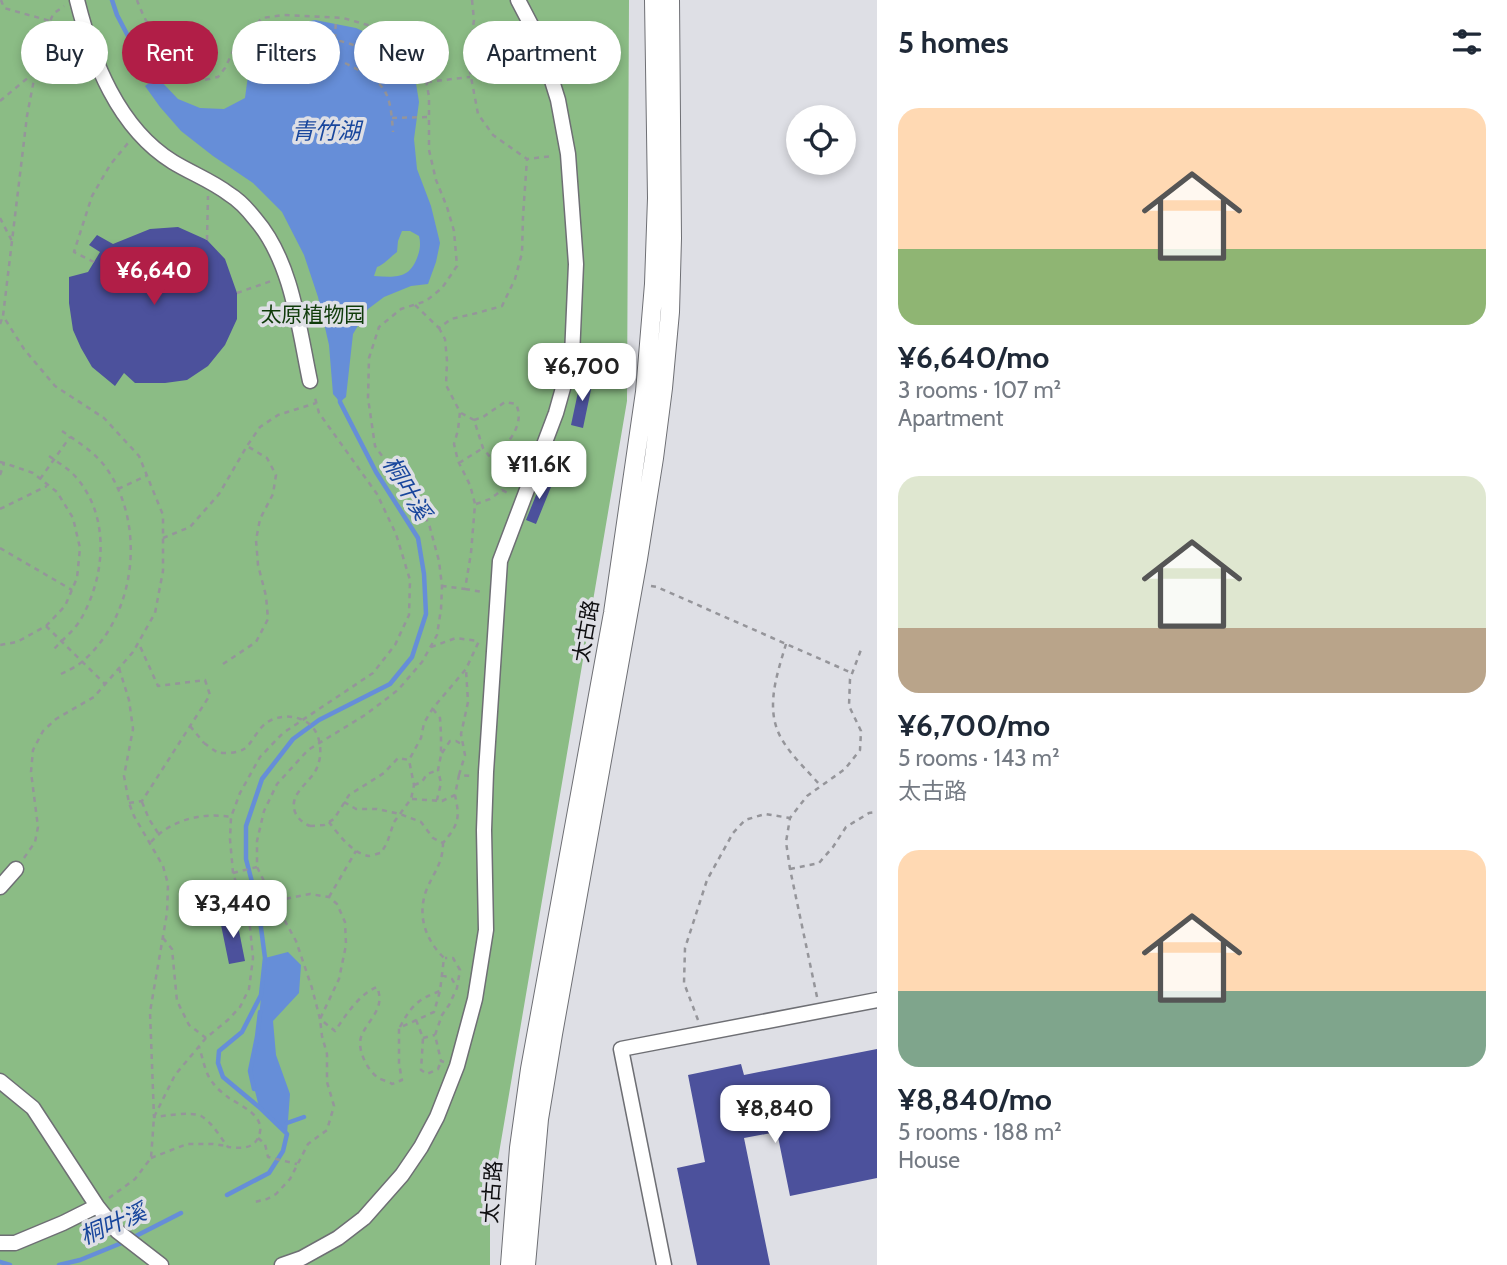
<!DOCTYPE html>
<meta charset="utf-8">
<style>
body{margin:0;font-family:Cabin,"Noto Sans SC",sans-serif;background:#f2f2f3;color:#1f2937;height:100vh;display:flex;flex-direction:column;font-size:26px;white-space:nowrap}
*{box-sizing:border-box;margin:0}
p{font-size:23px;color:#747a83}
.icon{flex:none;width:38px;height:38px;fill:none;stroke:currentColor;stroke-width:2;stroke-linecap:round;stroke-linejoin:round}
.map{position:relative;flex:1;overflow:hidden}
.sheet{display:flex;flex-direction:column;background:#fff;width:630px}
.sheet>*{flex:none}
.guide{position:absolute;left:21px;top:21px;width:665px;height:63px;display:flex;gap:14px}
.tools{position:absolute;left:786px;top:105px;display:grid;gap:14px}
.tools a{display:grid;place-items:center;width:70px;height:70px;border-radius:50%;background:#fff;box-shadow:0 4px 10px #0003;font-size:35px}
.price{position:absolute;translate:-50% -60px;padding:0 16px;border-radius:14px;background:#fff;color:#222;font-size:23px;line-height:46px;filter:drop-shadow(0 2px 4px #0008)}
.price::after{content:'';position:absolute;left:50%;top:42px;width:21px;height:16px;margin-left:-10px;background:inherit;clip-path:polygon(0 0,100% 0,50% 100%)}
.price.current{background:#b11e47;color:#fff}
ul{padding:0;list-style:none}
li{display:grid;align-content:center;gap:14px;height:371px;padding:0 21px}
li span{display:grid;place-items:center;height:217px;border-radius:21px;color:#555}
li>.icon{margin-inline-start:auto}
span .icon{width:126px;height:126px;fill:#fffc;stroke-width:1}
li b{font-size:30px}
h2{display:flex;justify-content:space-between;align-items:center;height:84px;padding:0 21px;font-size:30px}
.chip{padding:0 24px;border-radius:32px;background:#fff;box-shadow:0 4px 10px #0003;font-size:24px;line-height:63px}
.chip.current{background:#b11e47;color:#fff}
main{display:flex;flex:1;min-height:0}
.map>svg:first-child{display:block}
.green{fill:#8bbc85}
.water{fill:#668ed8;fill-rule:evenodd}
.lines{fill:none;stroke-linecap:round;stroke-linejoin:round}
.stream{stroke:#668ed8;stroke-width:4.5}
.building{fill:#4c519c}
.minor-casing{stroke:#6e6f74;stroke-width:17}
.major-casing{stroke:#6e6f74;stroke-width:20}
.path{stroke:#95959a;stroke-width:2.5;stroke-dasharray:5 5;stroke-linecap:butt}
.minor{stroke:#fff;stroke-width:14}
.major{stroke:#fff;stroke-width:18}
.path-bridge{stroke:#95959a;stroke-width:2.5;stroke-dasharray:5 5;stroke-linecap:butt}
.labels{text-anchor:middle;stroke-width:7;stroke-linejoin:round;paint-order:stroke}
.park-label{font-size:21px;fill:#0f3b0a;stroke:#dedfe5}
.street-label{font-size:21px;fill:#0e0e10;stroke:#dedfe5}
.water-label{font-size:23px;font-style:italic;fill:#18469c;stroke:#dedfe5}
</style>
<main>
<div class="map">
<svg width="877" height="1265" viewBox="0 0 877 1265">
<rect width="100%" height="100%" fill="#dedfe5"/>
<path class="green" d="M0,0H629L627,401L490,1206V1265H0Z"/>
<path class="water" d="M315,20L356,28L387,42L405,57L415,77L419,102L414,139L417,169L431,206L440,243L436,262L428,284L411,286L384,297L368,309L353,334L346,397L340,402L333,394L329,345L318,297L304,255L282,212L253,183L213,156L181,131L160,107L145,86L157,77L178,99L200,108L224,109L245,98C247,85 248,71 252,59C261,32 290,26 315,20ZM402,231H410L419,236C421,244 420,250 417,258C409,280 393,277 374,276L377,267C385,264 390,257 397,252L398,241Z
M288,952L301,965L299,993L273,1021L276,1055L290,1094L287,1134L259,1107L250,1071L257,1037L265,958Z"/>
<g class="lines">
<path class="stream" d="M112,0L117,15L153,84
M254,1089L250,1071L257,1037L260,1012
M287,1123L304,1117
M227,1195L269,1173L283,1151L287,1134L259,1107L223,1077L218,1063L219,1051L242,1032L261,995L265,958L258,905L246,859V826L262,779L293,739L319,720L390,684L412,657L426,614L424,574L418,538L376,472L340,402V398
M132,1238L181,1213
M0,1262L10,1265
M59,1265L80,1260L124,1242"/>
</g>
<path class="building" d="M178,227L207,240L225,259L237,293V319L225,345L208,366L187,380L165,383H135L124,373L115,386L92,367L81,348L73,330L69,303V277L88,272L100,252L89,245L97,235L113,244L150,229Z
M581,378L593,380L583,428L571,425Z
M543,478L553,482L536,524L526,520Z
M236,916L245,961L229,964L220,920Z
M877,1049V1178L790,1196L777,1132L744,1138L770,1265H697L677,1168L705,1162L688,1075L741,1064L744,1075Z"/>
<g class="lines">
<g class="minor-casing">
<path id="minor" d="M77,0C92,60 118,128 173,162C191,173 212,181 229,194C239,200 249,211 256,220C292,262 299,329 310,381
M0,887L16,869
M0,1081L33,1108L97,1206L117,1231L161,1265
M0,1243H15L63,1223L97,1206
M282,1265L302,1258L338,1238L364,1218L402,1175L421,1147L437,1117L457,1066L475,999L486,930L484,830L486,772L500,561L556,413L572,356L576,264L568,154L558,100L540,42L518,0
M664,1265L621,1049L877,1000"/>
</g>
<g class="major-casing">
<path id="major" d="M510,1265L519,1148L530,1069L613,613L645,392L654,284L657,198L654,0
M526,1265L539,1119L553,1034L638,559L654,458L663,388L670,312L672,238L670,0"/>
</g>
<path class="path" d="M1,0L4,8L50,21
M137,0C145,23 174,76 201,80C206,80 213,78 218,77L225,68L234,49L262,18L284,15L343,18L382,29L407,44L424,68L429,97V150L436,180L447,207L454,231L457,266L442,288L426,301L401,309L379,327L369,358L368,398L375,446L418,506L429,524L439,561L442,586L441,609L437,635L422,662L398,690L365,715L308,750L277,784L264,811L257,841V867L274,901L310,894L329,897L337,904L345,922L346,945L339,979L320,1019L322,1036L327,1054V1082L334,1106L327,1130L308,1144L290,1179L276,1194L267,1199L255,1202
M472,0L474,20L468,61L478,114L493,135L527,159L553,156
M335,39L336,18
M233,51L270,63
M345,63C385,83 390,87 393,132
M365,73L375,55
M427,82L470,77
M265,84C266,78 267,70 270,63C273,55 281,48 288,45C322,30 357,43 386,62
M0,101L36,71
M392,118L428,117
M0,218L13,243
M207,240L208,196
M94,262L74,252L92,196L110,165L128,143
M237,293L274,280
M415,305L439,328L451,319L477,313L502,306L515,279L522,253L523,216L527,159
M0,324L3,316
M439,328L445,339L447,361L446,385L460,412L458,430L454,444L458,461L470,485L475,504L471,553L465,589L443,586
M461,413L474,420L483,448L493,461L502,490
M474,420L483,417L505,402L516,404C526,426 506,444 493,461
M49,456C56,461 64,466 71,472C110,510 107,572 82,617C76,629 63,639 54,649
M0,462L4,463L33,473L57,492L73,518L80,548L77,578L65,606L46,626L17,642L0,645
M459,463L483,448
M0,475L4,463
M40,479L70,437
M118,489L146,476
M476,504L490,499L502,490L510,494
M0,509L47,486
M163,538L190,527L219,494L247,446L260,427L278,415L316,403
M0,548L72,590
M651,586L657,587L852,673
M465,589L483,592
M46,626L105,684
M786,644C778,671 767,702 777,729C784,749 806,769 820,785
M431,647L456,638L478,641
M223,664L256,642L268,619L266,596L258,565L256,540L260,519L273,494L276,475L267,458L247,446
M119,668L129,700L133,729L124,776L129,803L134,816L163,866L168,884L167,913L150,1012L154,1117C166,1116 190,1111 201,1116C212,1122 220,1137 228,1147C239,1148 252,1150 258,1138C268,1117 243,1107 229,1098C224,1094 217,1089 213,1083C205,1074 203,1058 199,1047
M61,674C69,670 78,666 84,660C136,614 146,526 107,469C96,453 78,442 62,431
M433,709L440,718L441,734V755L438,770L441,783L437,800
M190,726L204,743
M442,753L450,741H456L463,745
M459,775L465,755L461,734L468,702L466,669
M414,785L422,782L427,774L438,770
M412,799L442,801L455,795L459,775L472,776
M142,802L149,819L158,833
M344,802L356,809H377L400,814L421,822L433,838L443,843C459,824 460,818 455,795
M129,803L142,801L210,695L205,680L158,686L139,644
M329,822C338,834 353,854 369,856C371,856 379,853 381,853L387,843L394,822L411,799L414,785L409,760
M310,826L324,825L334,819L349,795L384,773L398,758L409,760L421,738L424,723L433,708L466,669L479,641
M151,842C170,820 202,812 231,817
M24,858L35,842L38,827L31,772L33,750L43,731L56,719L94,697L133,652L155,613L163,571V515L139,456L104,418L55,386L24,349L3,316L27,116L40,48L53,14L64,6
M790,869L819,863L833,847L846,827L869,813L877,812
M233,873L257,867
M329,897L356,851
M275,903L296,941L312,988L320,1019L335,1031C346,1015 358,995 377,987C386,1009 368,1019 361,1037C357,1050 367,1069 377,1077C381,1080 388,1081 392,1084L402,1080L399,1064V1028L434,1012L440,991L444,958C426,940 417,917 426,891C433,873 443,864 443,843
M163,938L172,949L177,1001L189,1025L206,1038
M442,975L452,979L457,988
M817,997L790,869L786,842L790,818L807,796L845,769L860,750L861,731L849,706L850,679L862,647
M416,1020L423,1038L421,1070L427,1074L438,1069L441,1061
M698,1020L684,983L685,948L707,880L733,833L745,820L765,814L790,818
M400,1027C411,1006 418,999 440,991
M423,1038L435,1035
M444,1062L441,1061L435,1035L442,1015L449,1005L457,988L460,970L453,958H445
M258,1138L265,1144L268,1157L297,1164
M151,1158L187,1144H213L226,1146
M109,1198L135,1179L151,1158L154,1117L175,1075L206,1038L229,1019L240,1007L249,989L253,958L250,927L233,873L230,839L231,817L240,793L260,757L283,733L373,673L395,645L409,615L410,580L396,534L377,494L319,413L314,394"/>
<use href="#minor" class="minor"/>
<use href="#major" class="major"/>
<path class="path-bridge" d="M204,743C207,745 213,750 217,752C223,754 238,753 244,749C251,745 257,730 265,724C278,713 303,714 314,729C321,739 322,754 318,765C313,782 288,792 295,812C298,819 303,823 310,826"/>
</g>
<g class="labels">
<g class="park-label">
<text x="313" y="322">太原植物园</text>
</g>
<g class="street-label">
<text transform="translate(586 631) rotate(-80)" y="7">太古路</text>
<text transform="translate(492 1192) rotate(-86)" y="7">太古路</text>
</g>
<g class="water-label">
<text x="326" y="139">青竹湖</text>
<text transform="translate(407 488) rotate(59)" y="8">桐叶溪</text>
<text transform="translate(113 1224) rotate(-23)" y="8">桐叶溪</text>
</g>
</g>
</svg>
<div class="tools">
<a><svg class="icon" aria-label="locate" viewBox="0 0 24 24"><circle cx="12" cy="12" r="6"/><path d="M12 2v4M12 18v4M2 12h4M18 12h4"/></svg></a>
</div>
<b class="price current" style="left:154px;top:307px">¥6,640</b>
<b class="price" style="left:582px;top:403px">¥6,700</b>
<b class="price" style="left:539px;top:501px">¥11.6K</b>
<b class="price" style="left:233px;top:940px">¥3,440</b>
<b class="price" style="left:775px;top:1145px">¥8,840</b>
<div class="guide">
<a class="chip">Buy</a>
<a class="chip current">Rent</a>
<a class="chip">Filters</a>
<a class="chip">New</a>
<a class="chip">Apartment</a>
</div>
</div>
<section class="sheet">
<h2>5 homes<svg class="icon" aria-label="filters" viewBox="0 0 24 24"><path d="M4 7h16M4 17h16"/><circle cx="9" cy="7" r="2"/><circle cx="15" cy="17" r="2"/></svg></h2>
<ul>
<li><span style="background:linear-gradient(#ffd9b3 65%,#8fb573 0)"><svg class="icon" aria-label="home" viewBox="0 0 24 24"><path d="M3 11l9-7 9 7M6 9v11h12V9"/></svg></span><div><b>¥6,640/mo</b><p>3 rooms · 107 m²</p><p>Apartment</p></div></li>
<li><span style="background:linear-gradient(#dfe7d0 70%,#b9a48a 0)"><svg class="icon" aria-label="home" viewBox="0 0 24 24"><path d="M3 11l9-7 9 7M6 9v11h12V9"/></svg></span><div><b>¥6,700/mo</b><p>5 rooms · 143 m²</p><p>太古路</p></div></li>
<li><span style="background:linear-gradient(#ffd9b3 65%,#7fa58c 0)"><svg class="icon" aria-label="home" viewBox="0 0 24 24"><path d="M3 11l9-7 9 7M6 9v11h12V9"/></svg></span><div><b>¥8,840/mo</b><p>5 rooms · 188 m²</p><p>House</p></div></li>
</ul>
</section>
</main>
